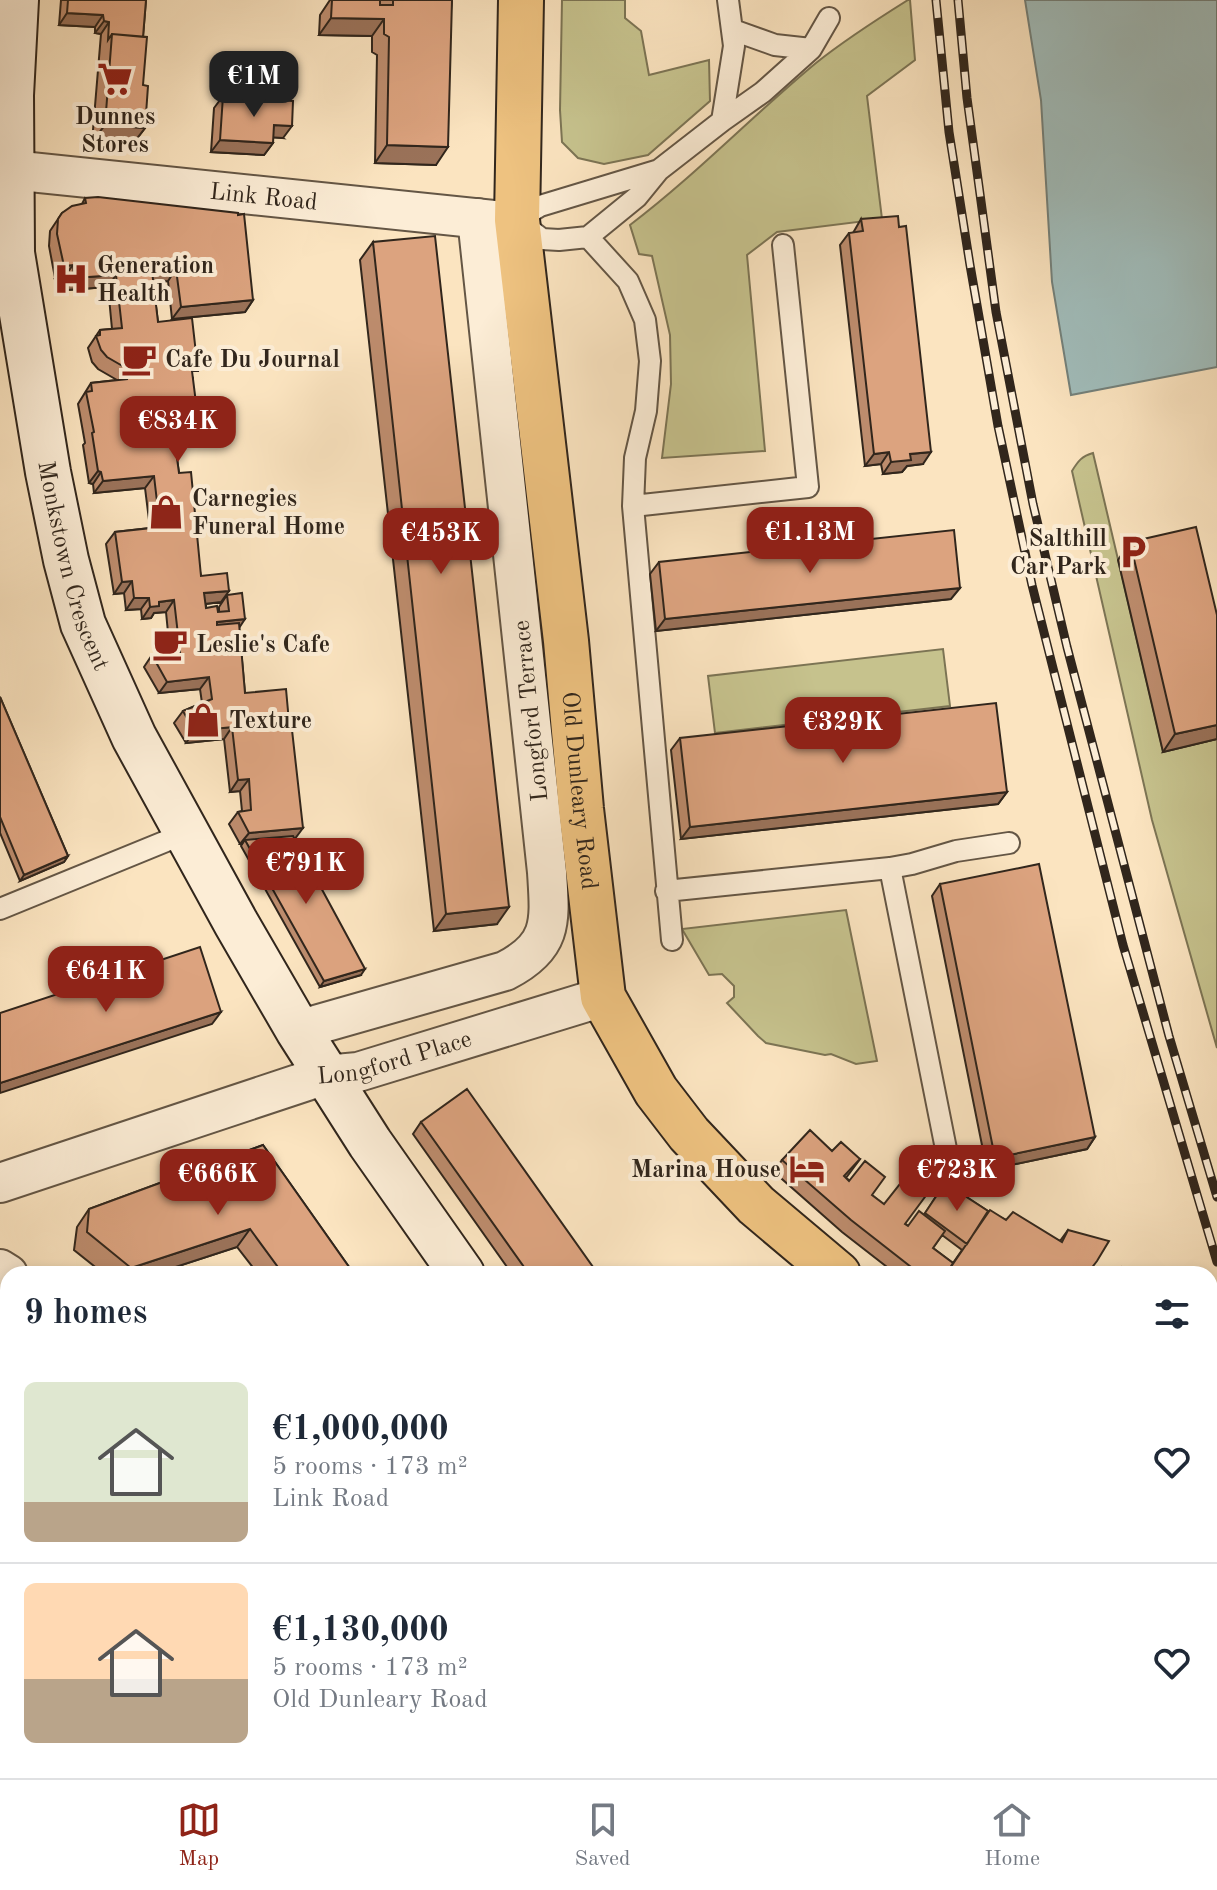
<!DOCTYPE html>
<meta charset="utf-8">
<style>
body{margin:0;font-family:"Old Standard TT",serif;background:#f2f2f3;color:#1f2937;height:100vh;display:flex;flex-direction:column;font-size:30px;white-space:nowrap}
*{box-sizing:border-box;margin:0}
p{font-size:26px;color:#747a83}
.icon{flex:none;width:44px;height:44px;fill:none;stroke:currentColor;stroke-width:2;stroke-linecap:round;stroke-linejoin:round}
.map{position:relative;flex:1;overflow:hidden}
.details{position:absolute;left:0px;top:1266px;width:1218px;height:512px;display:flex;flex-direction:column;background:#fff;border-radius:24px 24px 0 0;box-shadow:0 4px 12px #0003}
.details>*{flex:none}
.price{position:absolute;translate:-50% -68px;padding:0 18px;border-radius:16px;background:#8f2418;color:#fff;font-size:26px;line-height:52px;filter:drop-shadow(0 2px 4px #0008)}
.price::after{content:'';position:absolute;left:50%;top:48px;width:24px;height:18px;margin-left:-12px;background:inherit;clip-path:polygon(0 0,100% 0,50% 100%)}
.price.active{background:#222;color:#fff}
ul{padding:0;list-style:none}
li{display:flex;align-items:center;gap:24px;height:200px;padding:0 24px}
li+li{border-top:2px solid #e0e1e3}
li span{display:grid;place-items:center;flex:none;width:224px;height:160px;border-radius:12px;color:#555}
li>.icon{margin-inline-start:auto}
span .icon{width:96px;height:96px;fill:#fffc;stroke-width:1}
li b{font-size:34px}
h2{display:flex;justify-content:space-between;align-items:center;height:96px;padding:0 24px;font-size:34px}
.tabs{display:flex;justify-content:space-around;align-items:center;height:112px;border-top:2px solid #e0e1e3;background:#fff;font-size:22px;color:#747a83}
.tabs a{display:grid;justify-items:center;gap:4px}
.tabs .active{color:#8f2418}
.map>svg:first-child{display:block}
.green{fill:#c6c28d;stroke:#7c7454;stroke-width:2}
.water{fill:#a1bdbb;stroke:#74817b;stroke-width:2}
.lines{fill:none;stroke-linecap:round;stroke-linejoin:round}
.lane-casing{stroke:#645645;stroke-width:24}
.street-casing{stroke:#645645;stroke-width:42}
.secondary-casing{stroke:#31261c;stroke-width:48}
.highway-casing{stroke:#31261c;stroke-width:48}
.lane{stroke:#fcedd6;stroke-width:20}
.street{stroke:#fcedd6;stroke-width:38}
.secondary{stroke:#fcedd6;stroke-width:44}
.highway{stroke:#eec280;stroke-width:44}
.rail-casing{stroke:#31261c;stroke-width:9}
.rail{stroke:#fcedd6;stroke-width:6;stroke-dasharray:18;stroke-linecap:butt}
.wall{fill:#bd8c6d;stroke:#31261c;stroke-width:2;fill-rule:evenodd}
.shaded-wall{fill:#9a7259;stroke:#31261c;stroke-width:2}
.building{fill:#dca37f;stroke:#31261c;stroke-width:2}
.labels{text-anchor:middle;stroke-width:8;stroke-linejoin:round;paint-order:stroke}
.poi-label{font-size:24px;font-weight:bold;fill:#31261c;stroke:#fcedd6;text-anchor:start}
.street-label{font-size:24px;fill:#31261c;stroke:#fcedd6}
</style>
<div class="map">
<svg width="1217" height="1778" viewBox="0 0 1217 1778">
<rect width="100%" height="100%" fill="#fbe4c0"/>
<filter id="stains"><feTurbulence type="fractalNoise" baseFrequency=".0025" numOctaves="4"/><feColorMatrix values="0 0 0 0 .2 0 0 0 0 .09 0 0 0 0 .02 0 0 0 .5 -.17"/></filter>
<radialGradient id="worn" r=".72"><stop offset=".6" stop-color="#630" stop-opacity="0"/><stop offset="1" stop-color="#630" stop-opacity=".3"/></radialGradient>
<path class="green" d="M562,0H625V18L641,31L649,75L709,60L710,101L648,155L604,164L578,158L562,142L560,110Z
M908,0H910L915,60L867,96L882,219L777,232L747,255L765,451L662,458L671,384L670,335L652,256L639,254L630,225C696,175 753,115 816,63C845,40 876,20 908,0Z
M1093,453L1163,751L1217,739V1048L1152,820L1072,471C1078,461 1082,456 1093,453Z
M943,649L950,706L715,733L708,676Z
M846,910L877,1061L856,1064L831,1054L825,1055L766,1043L758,1036L727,1003L734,997V986L722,974L709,975L682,929Z
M38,1770H739L745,1778H38Z"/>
<path class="water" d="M1025,0H1217V367L1071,395L1052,282L1041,100Z"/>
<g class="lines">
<g class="lane-casing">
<path id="lane" d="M728,0L734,46L722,121L763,92L811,49L829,18
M733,30L775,45L811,49
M659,170L540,206L517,220L542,239L559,240L588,237L637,197L659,170L722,121
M588,237L628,281L645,320L650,361L646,411L635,458L633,506L672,940
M633,506L808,487L783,245
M890,868L951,1174
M666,891L890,868L912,864L956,851L1009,843
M0,909L186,833
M1210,1477L1216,1482L1210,1492"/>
</g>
<g class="street-casing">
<g id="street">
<path id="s1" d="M11,170L503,221"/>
<path d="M298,1030L505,971C554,946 550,921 547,872L477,218"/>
<path id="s2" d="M0,1183L325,1075L358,1072L603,997"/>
<path d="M0,1269L8,1274"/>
<path d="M0,1625L8,1628"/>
<path d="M8,1690L2,1719L8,1755"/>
</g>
</g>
<g class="secondary-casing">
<g id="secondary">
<path id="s3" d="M16,0L11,95L12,253L48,472L66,560L83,624L134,737L236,923L298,1030L370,1143L462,1274"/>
<path d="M812,1770L817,1778"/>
</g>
</g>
<g class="highway-casing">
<g id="highway">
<path id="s4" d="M521,0L517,220L566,641L581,809L603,997L656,1091L689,1134L756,1205L838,1274"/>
<path d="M1210,1592L1217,1604"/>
</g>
</g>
<use href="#lane" class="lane"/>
<use href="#street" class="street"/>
<use href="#secondary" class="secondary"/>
<use href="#highway" class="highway"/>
<g class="rail-casing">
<path id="rail" d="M936,0L949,132L970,265L998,426L1032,585L1123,945L1217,1262
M958,0L967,98L996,312L1033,504L1067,647L1169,1036L1217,1197"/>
</g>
<use href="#rail" class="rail"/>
</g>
<path class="wall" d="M61,0H146L143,37V85L145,128L132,145L92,142L101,34L95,33V27L59,25Z
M330,0H380V5V0H452L436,165L375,163L377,55L372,52V36L319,35L320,15Z
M223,96L283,138L273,137V143L264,155L211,152L214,108Z
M85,198L253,300L245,312L172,319L168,281L153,282L158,322L193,378L190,431L173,432L179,473L201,576L221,602L206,604V608L219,612V607L227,595L239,627L245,693L295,840L361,975L320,987L241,846L242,844H240L229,824L238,812L242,811L240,791L230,792L224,739L186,743L174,723L183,711L202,703L200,689L159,693L144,667L152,655L170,653L166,612L154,613L151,618L142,619L141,609L126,610L124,593L114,594L106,544L115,532L150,528L145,488L94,493L93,484L89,483L83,445L85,443L78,404L91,383L117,380L98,369L92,362L88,348L100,330L112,329L108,287L66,290L64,277L55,278L49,246L50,231L62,213L82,204Z
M861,219L923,464L907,466L902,472L883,474L881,464L865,466L840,245L849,233H853Z
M373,242L497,924L434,931L360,260Z
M1130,542L1217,615V739L1163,752L1118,560Z
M659,562L951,599L656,631L650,574Z
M0,697L68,856L64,862L20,881L0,833Z
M680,738L1007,792L998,804L681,839L671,750Z
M940,884L1095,1137L1087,1149L987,1170L932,896Z
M421,1122L598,1274H512L413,1134Z
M263,1145L354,1274H258L237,1247L154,1274H104L74,1250L77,1227L89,1209Z
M832,1151L860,1159L846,1178L872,1195L908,1226L924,1215L945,1183L988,1211L1006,1220L1060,1241L1068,1230L1093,1267L1105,1274H896L842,1232L774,1172L782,1160ZM942,1235L962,1250L953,1263L933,1248Z
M1132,1770H1210L1217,1778H1130L1129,1775Z"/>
<path class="shaded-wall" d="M67,13L103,15L95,27L59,25Z
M331,18L384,19L372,36L319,35Z
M104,21L109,22L101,34L95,33Z
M105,125L145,128L132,145L92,142Z
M274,125L292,126L283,138L265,137Z
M220,140L273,143L264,155L211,152Z
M387,145L448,147L436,165L375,163Z
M73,265L64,277L55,278L64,266Z
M176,269L168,281L144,283L152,271Z
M116,275L108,287L66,290L74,278Z
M253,300L245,312L172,319L181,307Z
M198,419L190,431L163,433L172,421Z
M889,452L881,464L865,466L874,454Z
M931,452L923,464L907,466L902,472L883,474L891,462L910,454Z
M98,471L101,472L93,484L89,483Z
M154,476L145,488L94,493L103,481Z
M132,581L124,593L114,594L122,582Z
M960,588L951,599L656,631L665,619Z
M229,591L221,602L196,605L204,593Z
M134,598H149L141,609L126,610Z
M174,600L166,612L154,613L151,618L142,619L150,607L159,602Z
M245,619L237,631L209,634L217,622Z
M209,677L200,689L159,693L167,682Z
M1217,725V739L1163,752L1175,734Z
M232,727L224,739L186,743L194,731Z
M249,779L240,791L230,792L238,780Z
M1007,792L998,804L681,839L690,827Z
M303,828L294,840H245L242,844H240L249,833Z
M68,856L64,862L20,881L24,875Z
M509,907L497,924L434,931L446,914Z
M365,969L361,975L320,987L324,981Z
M221,1012L212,1024L0,1093V1083Z
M1095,1137L1087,1149L987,1170L995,1158Z
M250,1229L237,1247L154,1274H127L131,1268Z
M8,1395V1400L3,1407H0V1396Z"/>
<path class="building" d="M68,0H146L143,37L112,34L108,40L109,22L104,21L103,15L67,13Z
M332,0H380V5H393V0H452L448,147L387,145L389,37L384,34V19L331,18Z
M112,34L147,37L143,85L148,86L145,128L105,125Z
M223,96L293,101L292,126L274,125L273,143L220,140Z
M98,197L238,213V215L244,214L253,300L181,307L176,269L152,271L158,322L192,318L198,371H192L198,419L172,421L179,473L191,472L201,576L227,573L229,591L204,593L206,608L217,606L218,612L229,611L227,595L242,593L245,619L217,622V625L239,623L245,693L286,689L289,722L291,721L303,828L249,833L238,812L251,810L249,779L238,780L232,727L194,731L183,711L212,699L209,677L167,682L152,655L180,652L174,600L159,602V606L150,607L149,598H134L132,581L122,582L115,532L160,527L154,476L103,481L101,472L98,471L92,433L94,432L86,392L92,391L91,383L127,379L126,368L107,357L101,350L96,336L100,335V330L122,328L116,275L74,278L73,265L64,266L57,234L58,219L62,213L72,206L86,203L85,198Z
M898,216L899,227L906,226L931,452L910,454L911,460L891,462L889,452L874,454L849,233L863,231L861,219Z
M435,236L509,907L446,914L373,242Z
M1196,527L1217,615V725L1175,734L1130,542Z
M954,530L960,588L665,619L659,562Z
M0,697L68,856L24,875L0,817Z
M996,703L1007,792L690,827L680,738Z
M293,836L365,969L324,981L245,840Z
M1039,864L1095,1137L995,1158L940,884Z
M200,947L221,1012L0,1083V1013Z
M467,1089L598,1274H529L421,1122Z
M810,1130L832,1151L841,1142L860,1159L844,1176L849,1181L865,1161L885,1177L872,1195L884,1204L915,1165L936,1182L905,1224L908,1226L919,1211L945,1231L933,1248L953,1263L946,1274H920L851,1220L782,1160Z
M263,1145L354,1274H283L250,1229L131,1268L87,1232L89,1209Z
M945,1183L988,1211L967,1244L925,1213Z
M990,1210L1006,1220L1013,1212L1062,1242L1068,1230L1109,1241L1097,1261L1087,1274H946Z
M1093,1267L1105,1274H1088Z
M1122,1267L1131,1274H1116Z
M6,1344L8,1362V1395L0,1396V1345Z
M1210,1365L1217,1370V1446L1210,1455Z
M1210,1651L1217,1669V1721L1210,1724Z
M1217,1724V1778H1160L1158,1770H1210V1726Z"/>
<defs>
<g id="supermarket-bare" transform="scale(2.76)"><path d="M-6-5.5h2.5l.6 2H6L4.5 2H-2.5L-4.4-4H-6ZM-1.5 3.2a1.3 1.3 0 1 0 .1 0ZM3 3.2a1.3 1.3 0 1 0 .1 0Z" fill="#8f2418" stroke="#fcedd6" stroke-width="2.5" paint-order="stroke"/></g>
<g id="hospital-bare" transform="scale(2.76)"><path d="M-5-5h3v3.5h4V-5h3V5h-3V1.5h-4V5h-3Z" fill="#8f2418" stroke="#fcedd6" stroke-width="2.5" paint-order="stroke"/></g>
<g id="cafe-bare" transform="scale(2.76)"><path d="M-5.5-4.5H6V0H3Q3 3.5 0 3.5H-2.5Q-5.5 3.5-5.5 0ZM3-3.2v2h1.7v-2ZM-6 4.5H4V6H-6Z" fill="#8f2418" stroke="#fcedd6" stroke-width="2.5" paint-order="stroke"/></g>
<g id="shop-bare" transform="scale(2.76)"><path d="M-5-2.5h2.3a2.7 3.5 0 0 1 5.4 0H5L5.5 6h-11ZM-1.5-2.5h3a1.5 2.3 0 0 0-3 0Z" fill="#8f2418" stroke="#fcedd6" stroke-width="2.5" paint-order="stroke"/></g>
<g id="parking-bare" transform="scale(2.76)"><path d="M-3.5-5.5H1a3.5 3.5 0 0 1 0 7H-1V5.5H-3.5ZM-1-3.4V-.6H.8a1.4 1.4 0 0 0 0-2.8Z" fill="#8f2418" stroke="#fcedd6" stroke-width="2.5" paint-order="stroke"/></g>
<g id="hotel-bare" transform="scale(2.76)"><path d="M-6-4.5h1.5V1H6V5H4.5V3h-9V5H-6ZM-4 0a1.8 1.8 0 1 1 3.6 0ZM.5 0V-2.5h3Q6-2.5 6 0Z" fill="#8f2418" stroke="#fcedd6" stroke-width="2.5" paint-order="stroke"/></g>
</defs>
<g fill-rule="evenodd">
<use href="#supermarket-bare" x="115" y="79"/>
<use href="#hospital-bare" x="71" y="279"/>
<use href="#cafe-bare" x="139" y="359"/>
<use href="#shop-bare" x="166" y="512"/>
<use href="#parking-bare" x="1133" y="552"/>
<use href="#cafe-bare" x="170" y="644"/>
<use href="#shop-bare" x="203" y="720"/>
<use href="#hotel-bare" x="807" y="1169"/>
</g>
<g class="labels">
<g class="poi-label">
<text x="115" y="124" text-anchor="middle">Dunnes<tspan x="115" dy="28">Stores</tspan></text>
<text x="97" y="273">Generation<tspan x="97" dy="28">Health</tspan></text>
<text x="165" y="367">Cafe Du Journal</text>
<text x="192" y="506">Carnegies<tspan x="192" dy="28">Funeral Home</tspan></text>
<text x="1107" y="546" text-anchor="end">Salthill<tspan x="1107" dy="28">Car Park</tspan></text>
<text x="196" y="652">Leslie's Cafe</text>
<text x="229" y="728">Texture</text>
<text x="781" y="1177" text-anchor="end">Marina House</text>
</g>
<g class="street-label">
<text dy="8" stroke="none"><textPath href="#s1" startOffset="254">Link Road</textPath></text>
<text dy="8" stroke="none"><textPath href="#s3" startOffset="572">Monkstown Crescent</textPath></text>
<text transform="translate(530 711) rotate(-96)" y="8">Longford Terrace</text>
<text dy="8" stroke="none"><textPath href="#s4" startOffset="794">Old Dunleary Road</textPath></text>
<text dy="8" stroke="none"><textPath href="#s2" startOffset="414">Longford Place</textPath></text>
</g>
</g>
<rect width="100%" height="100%" filter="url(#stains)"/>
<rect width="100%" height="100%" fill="url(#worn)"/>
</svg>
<b class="price active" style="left:254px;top:119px">€1M</b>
<b class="price" style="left:178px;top:464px">€834K</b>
<b class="price" style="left:810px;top:575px">€1.13M</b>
<b class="price" style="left:441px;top:576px">€453K</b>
<b class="price" style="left:843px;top:765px">€329K</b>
<b class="price" style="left:306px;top:906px">€791K</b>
<b class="price" style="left:106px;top:1014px">€641K</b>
<b class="price" style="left:957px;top:1213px">€723K</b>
<b class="price" style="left:218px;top:1217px">€666K</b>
<section class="details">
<h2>9 homes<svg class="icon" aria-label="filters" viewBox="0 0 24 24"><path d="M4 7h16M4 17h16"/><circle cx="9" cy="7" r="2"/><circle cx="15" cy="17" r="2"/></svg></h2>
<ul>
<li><span style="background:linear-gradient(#dfe7d0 75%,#b9a48a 0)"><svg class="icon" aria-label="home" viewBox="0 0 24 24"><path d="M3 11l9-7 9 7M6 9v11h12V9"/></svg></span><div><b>€1,000,000</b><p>5 rooms · 173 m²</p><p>Link Road</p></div><svg class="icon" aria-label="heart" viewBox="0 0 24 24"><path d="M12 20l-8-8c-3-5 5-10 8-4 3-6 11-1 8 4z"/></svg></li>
<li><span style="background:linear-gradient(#ffd9b3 60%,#b9a48a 0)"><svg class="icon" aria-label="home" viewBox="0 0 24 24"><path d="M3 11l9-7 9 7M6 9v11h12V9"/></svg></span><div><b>€1,130,000</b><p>5 rooms · 173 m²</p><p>Old Dunleary Road</p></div><svg class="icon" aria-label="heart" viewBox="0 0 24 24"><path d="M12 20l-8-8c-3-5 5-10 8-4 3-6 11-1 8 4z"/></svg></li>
</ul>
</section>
</div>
<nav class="tabs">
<a class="active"><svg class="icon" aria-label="map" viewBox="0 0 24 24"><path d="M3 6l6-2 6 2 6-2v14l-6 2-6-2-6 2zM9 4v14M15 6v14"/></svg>Map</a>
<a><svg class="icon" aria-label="saved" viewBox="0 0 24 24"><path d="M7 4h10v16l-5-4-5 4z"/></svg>Saved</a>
<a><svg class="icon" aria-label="home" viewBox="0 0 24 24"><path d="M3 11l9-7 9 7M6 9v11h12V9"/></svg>Home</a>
</nav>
